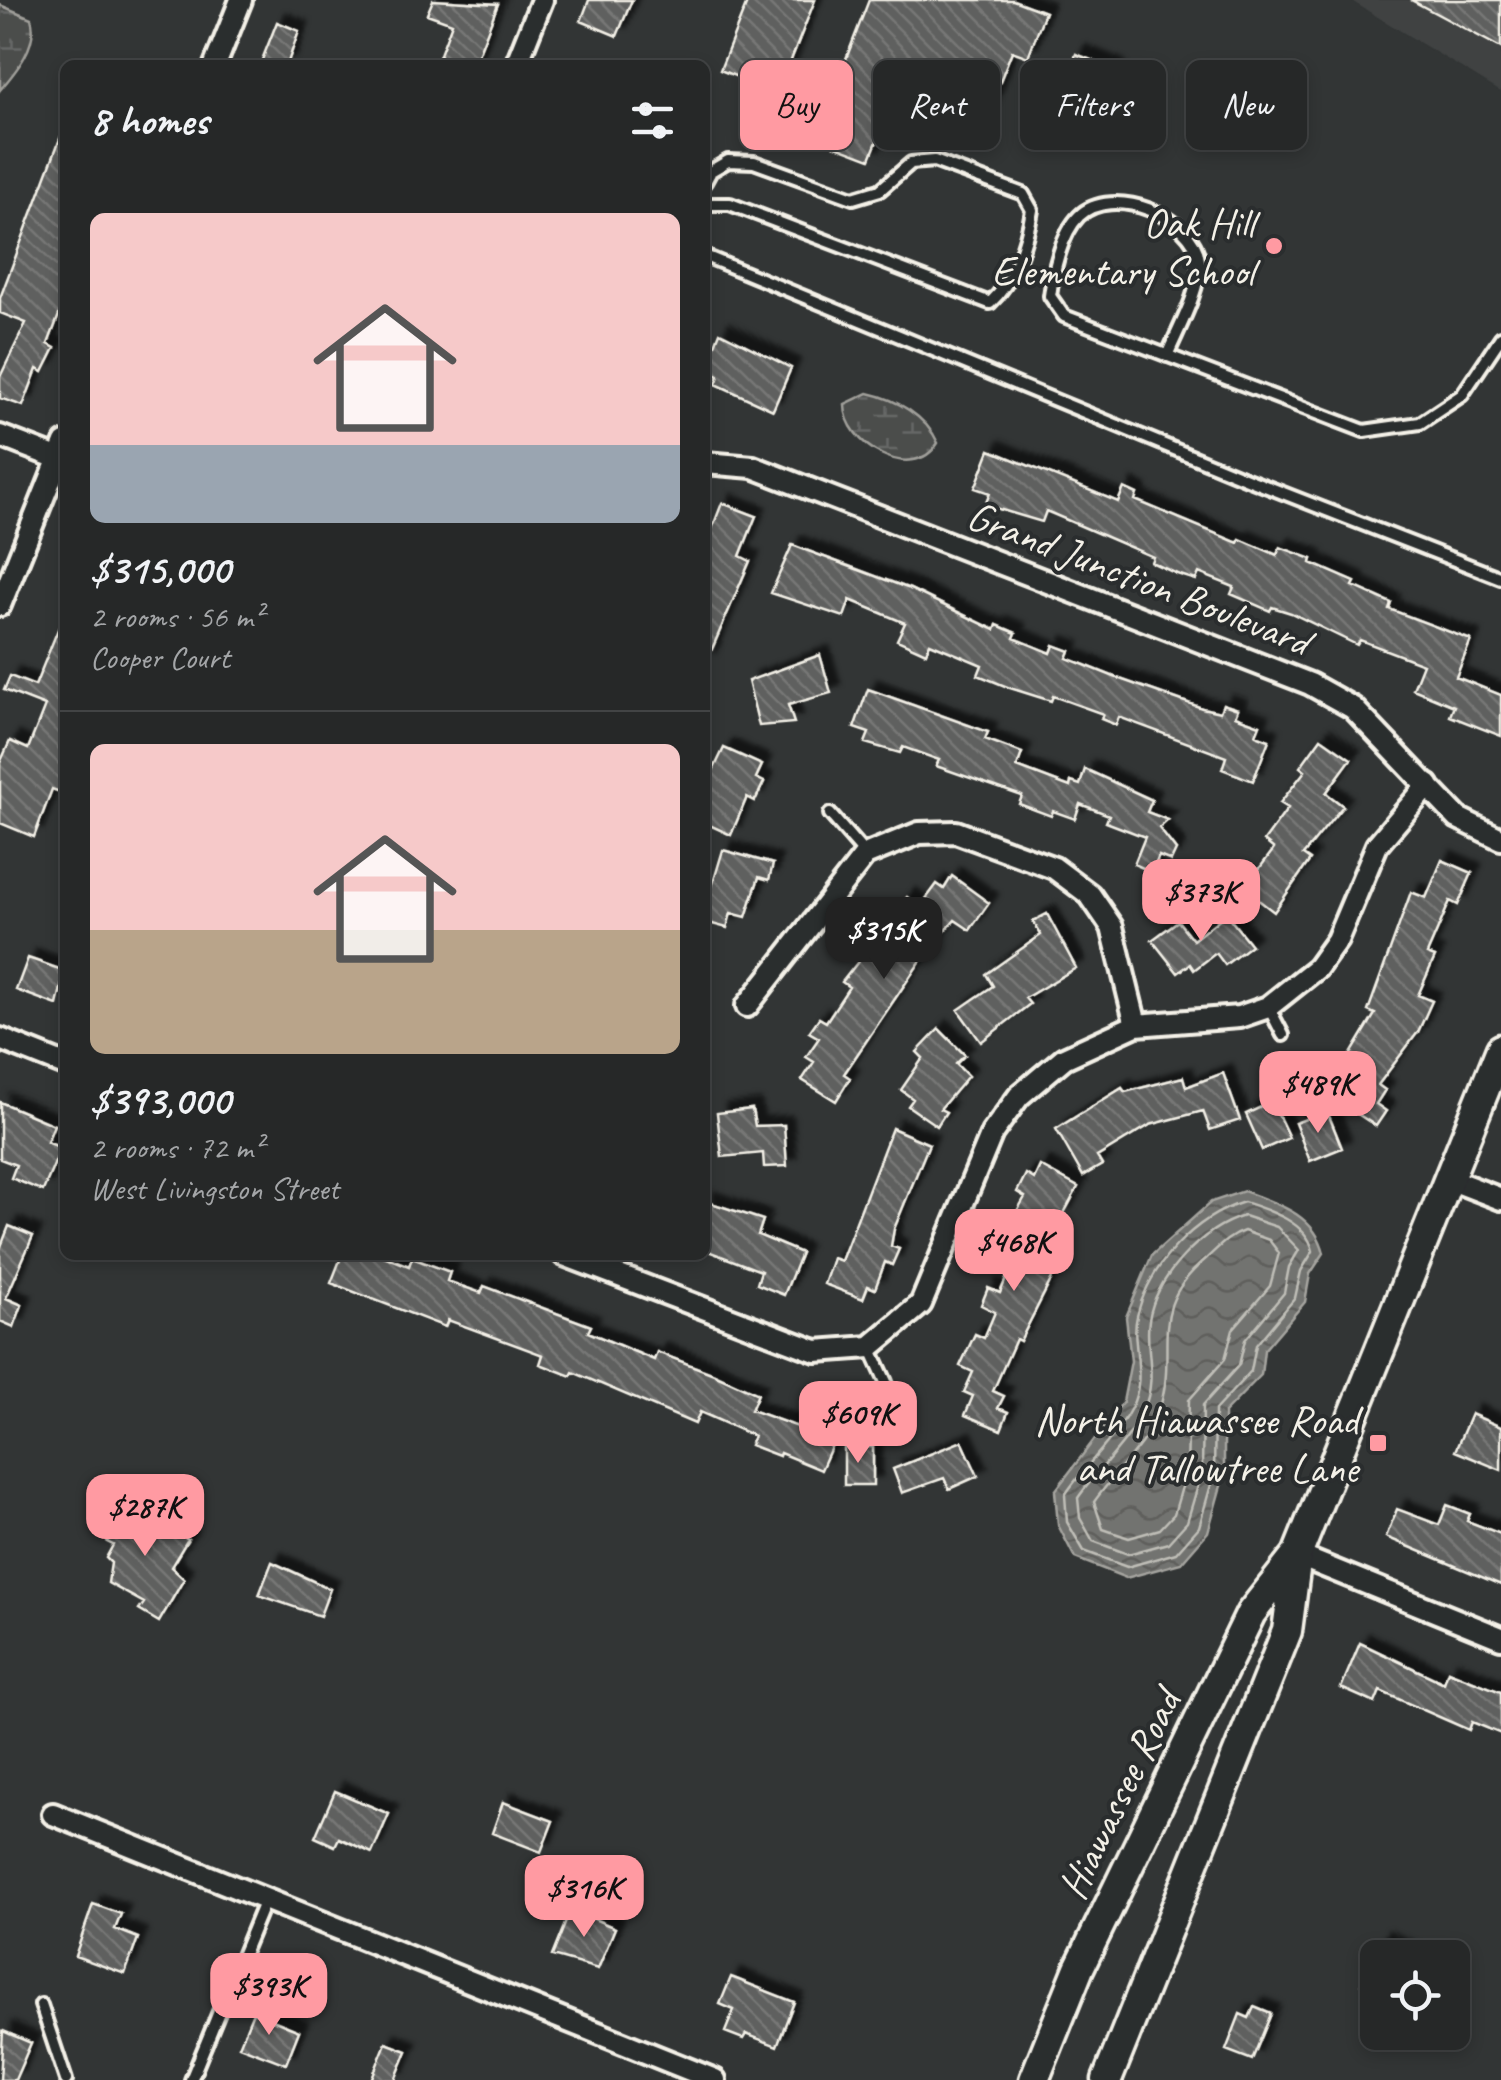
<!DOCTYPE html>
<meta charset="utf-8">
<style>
body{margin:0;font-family:Caveat,sans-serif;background:#323434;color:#f1f3f6;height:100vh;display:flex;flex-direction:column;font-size:38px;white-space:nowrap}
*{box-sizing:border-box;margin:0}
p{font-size:32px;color:#a4a6a8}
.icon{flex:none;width:55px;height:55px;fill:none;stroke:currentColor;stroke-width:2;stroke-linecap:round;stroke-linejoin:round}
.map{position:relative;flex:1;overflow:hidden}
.panel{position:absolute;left:60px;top:60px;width:650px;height:1200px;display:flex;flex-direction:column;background:#262828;border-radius:15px;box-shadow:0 5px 15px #0003,0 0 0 2px #424445}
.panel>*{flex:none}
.guide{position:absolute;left:740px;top:60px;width:610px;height:90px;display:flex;gap:20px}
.buttons{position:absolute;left:1360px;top:1940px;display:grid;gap:20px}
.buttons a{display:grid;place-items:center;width:110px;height:110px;border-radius:15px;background:#262828;box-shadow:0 5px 15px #0003,0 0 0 2px #424445;font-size:50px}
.price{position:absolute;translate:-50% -85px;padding:0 22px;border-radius:20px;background:#ff9aa2;color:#111;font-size:32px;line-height:65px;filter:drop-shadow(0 2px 5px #0008)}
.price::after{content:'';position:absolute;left:50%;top:60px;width:30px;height:22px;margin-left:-15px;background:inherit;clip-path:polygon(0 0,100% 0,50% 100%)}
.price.current{background:#222;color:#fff}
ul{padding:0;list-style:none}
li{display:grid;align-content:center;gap:20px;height:530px;padding:0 30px}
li+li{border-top:2px solid #424445}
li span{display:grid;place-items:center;height:310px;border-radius:15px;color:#555}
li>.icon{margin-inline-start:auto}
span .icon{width:180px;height:180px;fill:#fffc;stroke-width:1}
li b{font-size:42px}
h2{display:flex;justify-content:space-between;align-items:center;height:120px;padding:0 30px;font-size:42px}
.tag{padding:0 35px;border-radius:15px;background:#262828;box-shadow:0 5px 15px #0003,0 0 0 2px #424445;font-size:35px;line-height:90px}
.tag.current{background:#ff9aa2;color:#111}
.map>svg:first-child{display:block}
.built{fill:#404242}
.wetland{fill:url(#wetland-marsh);stroke:#a09f9a;stroke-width:2.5}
.water{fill:url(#water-waves);stroke:#a6a5a0;stroke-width:2.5}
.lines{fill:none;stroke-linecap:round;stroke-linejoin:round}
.shore{stroke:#c0bfb8;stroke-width:2.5}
.building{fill:url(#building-back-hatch);stroke:#f4f1e8;stroke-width:2.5;filter:url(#shadow)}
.lane-casing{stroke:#f4f1e8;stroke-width:18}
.street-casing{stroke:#f4f1e8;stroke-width:28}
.secondary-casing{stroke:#f4f1e8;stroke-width:35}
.lane{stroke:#2a2d2e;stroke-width:10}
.street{stroke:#2a2d2e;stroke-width:20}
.secondary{stroke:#2a2d2e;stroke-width:28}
.poi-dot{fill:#ff9aa2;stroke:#2a2d2e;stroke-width:4}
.labels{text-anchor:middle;stroke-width:8;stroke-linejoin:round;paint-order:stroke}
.poi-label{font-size:42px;fill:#f4f1e8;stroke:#2a2d2e;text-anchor:end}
.street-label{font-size:42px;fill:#f4f1e8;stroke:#2a2d2e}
</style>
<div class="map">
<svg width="1501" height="2080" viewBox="0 0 1501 2080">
<defs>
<pattern id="wetland-marsh" width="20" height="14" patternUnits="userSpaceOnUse" patternTransform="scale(2.5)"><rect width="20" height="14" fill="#4b4d4c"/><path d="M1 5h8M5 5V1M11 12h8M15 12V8" fill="none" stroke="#666766"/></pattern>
<pattern id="water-waves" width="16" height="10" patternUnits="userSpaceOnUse" patternTransform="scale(2.5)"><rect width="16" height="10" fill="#727370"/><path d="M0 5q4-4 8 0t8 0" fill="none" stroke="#5e5e5b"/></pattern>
<pattern id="building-back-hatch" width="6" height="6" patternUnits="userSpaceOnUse" patternTransform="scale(2.5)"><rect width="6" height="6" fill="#5f605f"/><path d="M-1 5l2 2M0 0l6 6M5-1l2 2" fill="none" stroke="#777776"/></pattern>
<filter id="shadow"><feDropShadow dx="9" dy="-9" stdDeviation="2.5" flood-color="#0009"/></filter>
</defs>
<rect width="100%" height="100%" fill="#323535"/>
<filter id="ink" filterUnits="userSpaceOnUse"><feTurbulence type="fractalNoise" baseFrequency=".01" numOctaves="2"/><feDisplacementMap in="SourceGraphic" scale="20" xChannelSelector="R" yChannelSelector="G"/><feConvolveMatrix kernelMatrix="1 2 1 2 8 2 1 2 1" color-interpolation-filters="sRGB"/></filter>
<g filter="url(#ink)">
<path class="built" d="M1350,0H1501V92Z"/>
<path class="wetland" d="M0,5L31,18C39,44 17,70 0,90Z
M868,393C896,399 926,416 938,443C912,485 844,444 845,404Z"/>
<path class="water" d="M1244,1191C1279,1204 1315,1215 1324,1253L1310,1274L1305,1302L1264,1350L1261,1375L1224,1413V1475L1208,1532L1181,1563L1126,1578L1075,1558L1058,1525L1055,1491L1123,1402L1131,1361L1126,1317L1152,1255L1211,1202Z"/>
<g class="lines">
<path class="shore" d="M1244,1202C1269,1210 1307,1222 1313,1251L1301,1271L1295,1298L1256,1345L1251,1371L1215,1410L1214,1474L1199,1527L1176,1553L1127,1567L1084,1551L1067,1522L1065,1495C1085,1465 1115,1439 1131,1408C1148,1376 1130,1344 1137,1316C1149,1265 1195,1217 1244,1202Z
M1244,1216L1277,1227L1299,1250L1289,1267L1284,1293L1245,1340L1239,1365L1203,1405L1202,1472L1187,1522L1168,1543L1128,1554L1093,1541L1080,1518L1078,1498C1097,1470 1129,1443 1143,1411C1159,1376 1144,1349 1149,1320C1156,1276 1203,1228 1244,1216Z
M1244,1231L1269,1240L1279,1253L1270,1286L1233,1329L1225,1359L1189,1400L1187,1470L1174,1514L1160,1529L1129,1538L1103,1529L1094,1502C1111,1477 1149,1441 1158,1414C1181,1347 1142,1312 1207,1258C1219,1247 1228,1236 1244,1231Z"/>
</g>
<path class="building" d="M433,0L498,4L474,65L439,57L452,23L427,14Z
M589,0H632L617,36L581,21Z
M748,0H815L778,93L720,70Z
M869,0H1013L1045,12L1028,57L1012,51L980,131L918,105L885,121L870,159L815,138Z
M1411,0H1501V48Z
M277,22L299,31L287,65H260Z
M1076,54L1116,70L1094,123L1055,107Z
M64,128L65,299L48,344L55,348L43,372L37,369L23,406L0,398V377L26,323L0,313V298Z
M720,332L791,368L773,410L716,384L719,376L705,370Z
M990,450L1118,502L1124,488L1137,494L1135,500L1238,543L1240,539L1277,555L1280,547L1312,559L1311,563L1355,582L1353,586L1391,603L1389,609L1471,640L1456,677L1501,695V736L1450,716L1454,706L1413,689L1423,664L1360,640L1357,645L1291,613L1272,607L1270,611L1231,594L1234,587L1199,573L1196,580L1177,574L1151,562L1153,557L1046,511L1042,522L985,505L990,493L975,488Z
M722,503L756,516L740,556L750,561L706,663L705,547Z
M792,545L910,589L995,630L997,625L1016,633L1014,638L1051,653L1054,645L1070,651L1067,658L1117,678L1202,708L1220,712L1223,704L1238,709L1235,716L1260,725L1256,735L1269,740L1253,781L1222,769L1226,757L1119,717L1116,725L1101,719L1103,714L1053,696L1051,701L1010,688L978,675L982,665L930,643L926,653L897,640L905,623L850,600L844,617L771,593Z
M65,612V780L60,792L52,789L34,837L0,823V763L10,741L28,749L45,706L4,690L10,676L35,686Z
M820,655L831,693L788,705L794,723L759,726L748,681Z
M868,689L988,732L985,739L1022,753L1017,767L1070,787L1071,782L1080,785L1085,769L1152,800L1147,812L1168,820L1159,828L1176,850L1171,861L1159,856L1152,872L1134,864L1145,837L1106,822L1109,815L1080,804L1075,819L1053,811L1051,816L1019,804L1022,796L936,766L939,760L903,747L900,753L865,743L869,733L854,728Z
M1321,738L1351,759L1326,793L1343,806L1303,855L1310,860L1274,912L1244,889L1274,849L1264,841L1288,808L1280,803L1305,771L1300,767Z
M724,748L762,765L756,778L764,782L755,801L747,797L731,835L705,823L709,779Z
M723,850L773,864L769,880L759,877L746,917L731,913L727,928L705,922V888L711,890Z
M1442,860L1472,873L1458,905L1450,901L1427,954L1435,957L1418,995L1432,1001L1418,1032L1378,1085L1385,1090L1376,1104L1386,1111L1376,1126L1327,1094L1375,1014L1368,1011L1411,892L1426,898Z
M952,876L989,903L970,930L955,920L926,953L844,1074L850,1078L836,1101L802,1080L814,1062L806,1057L819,1038L809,1032L819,1018L826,1022L849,987L842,982L880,934L892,942L909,919L897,910L907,897L920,907L937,884L944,889Z
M1047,914L1076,968L1025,998L1030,1004L981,1042L958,1010L993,986L986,974L1041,935L1033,921Z
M1226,914L1251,945L1225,965L1216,953L1194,970L1190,964L1178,973L1152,940L1178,921L1193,940Z
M28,958L65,971L57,1005L16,990Z
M939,1029L965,1055L956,1064L968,1076L940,1109L946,1112L937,1126L908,1106L913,1099L901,1090L923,1058L917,1052Z
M1223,1073L1240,1120L1210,1130L1203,1111L1150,1125L1097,1157L1102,1165L1083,1176L1056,1129L1122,1088L1125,1092L1183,1077L1186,1087Z
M0,1102L54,1125L47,1142L61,1148L43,1191L11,1178L16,1165L0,1159Z
M1272,1102L1289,1138L1262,1150L1246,1114Z
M752,1109L755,1126L784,1125L787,1166L764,1167L763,1153L722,1157L717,1113Z
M1327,1111L1342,1148L1310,1161L1295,1123Z
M892,1128L929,1144L894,1229L891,1246L899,1249L892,1265L885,1262L875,1289L868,1286L863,1299L824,1284L833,1258L841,1261Z
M1040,1166L1078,1187L1062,1217L1055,1213L1028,1262L1054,1274L1020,1341L1016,1339L993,1391L1004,1396L998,1408L1008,1412L1001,1430L965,1415L973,1396L964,1392L973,1372L960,1366L975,1334L984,1338L995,1312L981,1305L988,1288L1000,1293L1022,1241L1005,1232L1025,1197L1017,1192L1026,1174L1034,1179Z
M705,1201L763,1220L758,1235L801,1253L784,1295L757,1284L761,1271L705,1250Z
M9,1226L33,1236L6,1298L22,1305L14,1327L0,1321V1249Z
M342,1255H381L409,1266L412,1258L450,1272L447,1281L481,1293L484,1286L591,1326L588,1332L654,1360L657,1352L714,1374L758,1394L751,1410L806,1430L810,1420L821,1425L825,1415L842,1422L821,1470L780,1453L779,1456L750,1445L754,1436L700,1412L695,1424L573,1372L571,1376L540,1364L543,1355L448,1320L445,1327L331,1283Z
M1471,1414L1501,1427V1470L1455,1451Z
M962,1441L978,1476L949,1489L944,1478L902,1493L893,1469Z
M844,1447H873V1485H844Z
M132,1499L158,1512L154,1518L188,1539L171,1567L184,1579L159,1622L139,1610L144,1603L108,1583L111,1563L106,1558L113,1545L107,1542Z
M1447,1505L1470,1514L1467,1521L1501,1534V1585L1386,1537L1397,1509L1439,1525Z
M272,1562L330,1589L320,1616L259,1595Z
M1360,1643L1444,1683L1448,1671L1501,1692V1734L1472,1722L1469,1730L1380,1691L1375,1703L1341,1688Z
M335,1791L389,1814L372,1853L339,1838L335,1846L315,1837Z
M503,1802L553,1821L541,1852L492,1833Z
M93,1904L121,1914L115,1929L138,1938L125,1974L75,1956Z
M571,1909L615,1928L598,1969L552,1956Z
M1380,1940L1420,1958H1378V1992L1361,1984Z
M731,1977L794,2002L777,2046L746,2034L743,2039L725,2032L734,2010L720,2004Z
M1254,2007L1271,2014L1252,2060L1226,2050L1240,2014L1249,2018Z
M253,2012L299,2031L286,2064L239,2046Z
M3,2031L31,2043L15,2080H0Z
M386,2043L407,2051L395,2080H371Z"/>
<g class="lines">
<g class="lane-casing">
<path id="lane" d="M705,182L711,171L728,161L754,162L853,198L880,190L911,163L934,161L1023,194L1032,210C1027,242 1014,281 990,303L730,204H705
M705,256L1247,479L1501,578
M1167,356C1178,329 1201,290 1199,260C1194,216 1111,184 1079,216C1061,234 1053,273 1050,296L1064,316L1364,431L1420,423L1462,395L1501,337
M830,814L865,854
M1269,1008L1283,1035
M870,1347L886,1382
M41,2005L66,2080
M191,2080L265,1900"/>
</g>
<g class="street-casing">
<path id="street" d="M215,65L241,0
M516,65L542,0
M0,436L65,461
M705,463L753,467L1310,684L1353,708L1458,818L1501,839
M0,605L65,443
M747,1006L865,855L919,833L956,832L1054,868L1090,895L1112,927L1136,1025
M0,1039L65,1065
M1449,1179L1501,1199
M564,1255L816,1351L870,1347L921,1304L992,1133L1019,1096L1064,1058L1136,1025L1239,1017L1268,1007L1317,968L1337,940L1377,845L1428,785
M1297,1555L1501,1638
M53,1814L715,2080"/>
</g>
<g class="secondary-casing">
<path id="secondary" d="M1034,2080L1079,1968L1251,1613L1296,1556
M1107,2080L1287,1631L1297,1555L1501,1049"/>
</g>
<use href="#lane" class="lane"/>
<use href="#street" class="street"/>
<use href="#secondary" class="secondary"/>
</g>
</g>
<g class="poi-dot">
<circle cx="1274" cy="246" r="10"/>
<rect x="1368" y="1433" width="20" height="20" rx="5"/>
</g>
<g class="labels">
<g class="poi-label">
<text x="1254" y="237">Oak Hill<tspan x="1254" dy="48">Elementary School</tspan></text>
<text x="1358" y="1434">North Hiawassee Road<tspan x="1358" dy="48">and Tallowtree Lane</tspan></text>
</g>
<g class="street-label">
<text transform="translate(1139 577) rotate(21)" y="15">Grand Junction Boulevard</text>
<text transform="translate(1118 1794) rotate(-64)" y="15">Hiawassee Road</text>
</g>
</g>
</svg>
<div class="buttons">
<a><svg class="icon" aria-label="locate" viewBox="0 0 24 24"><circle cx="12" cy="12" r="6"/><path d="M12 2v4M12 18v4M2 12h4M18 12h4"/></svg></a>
</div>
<b class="price" style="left:1201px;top:944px">$373K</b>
<b class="price current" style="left:884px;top:982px">$315K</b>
<b class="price" style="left:1318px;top:1136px">$489K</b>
<b class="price" style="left:1014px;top:1294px">$468K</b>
<b class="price" style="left:858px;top:1466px">$609K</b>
<b class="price" style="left:145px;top:1559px">$287K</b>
<b class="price" style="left:584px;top:1940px">$316K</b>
<b class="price" style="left:269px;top:2038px">$393K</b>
<div class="guide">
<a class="tag current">Buy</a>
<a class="tag">Rent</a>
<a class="tag">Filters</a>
<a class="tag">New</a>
</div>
<section class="panel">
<h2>8 homes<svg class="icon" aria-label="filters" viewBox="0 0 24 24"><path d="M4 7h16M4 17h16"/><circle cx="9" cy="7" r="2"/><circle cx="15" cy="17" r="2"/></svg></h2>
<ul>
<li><span style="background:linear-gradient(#f6c9c9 75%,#9aa5b1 0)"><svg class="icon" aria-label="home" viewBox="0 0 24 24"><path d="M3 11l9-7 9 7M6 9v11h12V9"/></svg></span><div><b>$315,000</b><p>2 rooms · 56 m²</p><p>Cooper Court</p></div></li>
<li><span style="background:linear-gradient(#f6c9c9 60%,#b9a48a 0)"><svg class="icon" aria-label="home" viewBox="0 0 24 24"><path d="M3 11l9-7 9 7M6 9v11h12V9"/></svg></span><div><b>$393,000</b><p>2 rooms · 72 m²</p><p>West Livingston Street</p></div></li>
</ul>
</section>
</div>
